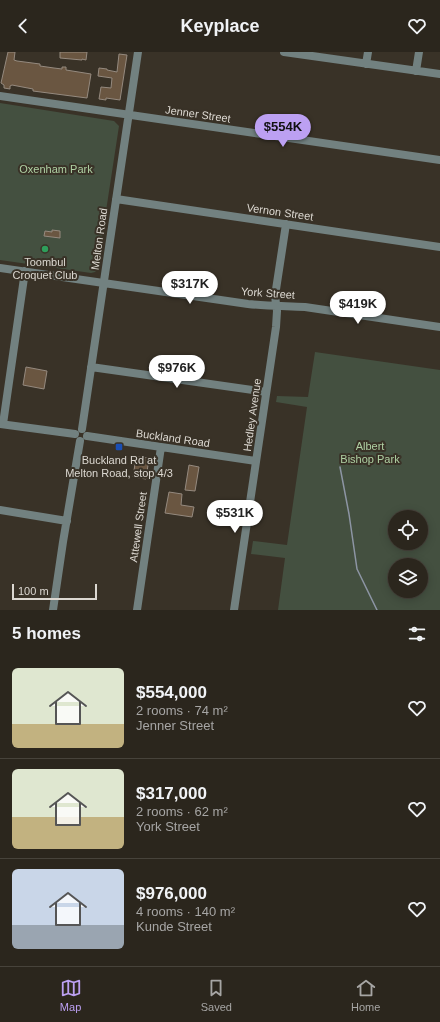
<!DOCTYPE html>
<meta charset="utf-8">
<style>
body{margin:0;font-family:Arial,sans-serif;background:#332e26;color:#f1f3f6;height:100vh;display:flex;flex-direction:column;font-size:15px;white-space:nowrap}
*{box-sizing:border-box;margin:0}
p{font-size:13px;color:#a6a5a4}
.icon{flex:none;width:22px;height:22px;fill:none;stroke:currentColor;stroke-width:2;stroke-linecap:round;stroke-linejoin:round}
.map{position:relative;height:558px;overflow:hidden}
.details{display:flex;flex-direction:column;background:#2b261d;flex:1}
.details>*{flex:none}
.buttons{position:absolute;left:388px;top:458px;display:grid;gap:8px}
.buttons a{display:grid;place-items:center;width:40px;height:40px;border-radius:50%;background:#2b261d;box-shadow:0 2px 10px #0003,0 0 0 1px #47433b;font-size:20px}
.scale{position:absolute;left:12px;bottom:10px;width:85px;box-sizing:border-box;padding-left:4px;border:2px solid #dcd8d1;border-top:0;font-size:11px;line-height:14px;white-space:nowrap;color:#dcd8d1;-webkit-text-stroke:3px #393227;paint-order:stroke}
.price{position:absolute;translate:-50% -34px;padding:0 9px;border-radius:14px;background:#fff;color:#222;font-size:13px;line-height:26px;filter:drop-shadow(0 1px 2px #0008)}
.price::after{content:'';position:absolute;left:50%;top:24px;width:12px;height:9px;margin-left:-6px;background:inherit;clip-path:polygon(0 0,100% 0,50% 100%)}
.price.on{background:#bca0f2;color:#111}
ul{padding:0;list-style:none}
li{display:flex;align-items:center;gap:12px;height:100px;padding:0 12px}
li+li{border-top:1px solid #47433b}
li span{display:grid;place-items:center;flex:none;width:112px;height:80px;border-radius:6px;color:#555}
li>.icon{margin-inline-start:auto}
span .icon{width:48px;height:48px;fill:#fffc;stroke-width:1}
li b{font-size:17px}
h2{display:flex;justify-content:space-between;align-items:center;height:48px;padding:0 12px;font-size:17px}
header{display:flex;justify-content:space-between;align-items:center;height:52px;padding:0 12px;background:#2b261d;font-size:18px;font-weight:600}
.dock{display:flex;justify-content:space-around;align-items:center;height:56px;border-top:1px solid #47433b;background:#2b261d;font-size:11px;color:#a6a5a4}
.dock a{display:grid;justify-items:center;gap:2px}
.dock .on{color:#bca0f2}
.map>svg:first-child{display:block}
.green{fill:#445040;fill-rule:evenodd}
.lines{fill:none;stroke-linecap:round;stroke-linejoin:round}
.stream{stroke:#8d95a4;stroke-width:1.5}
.building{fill:#6a5641;stroke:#958a7f}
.minor{stroke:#728180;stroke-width:8}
.leisure-dot{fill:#2e9e5b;stroke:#393227;stroke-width:1.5}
.transit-dot{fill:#1a4fb4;stroke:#393227;stroke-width:1.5}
.labels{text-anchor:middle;stroke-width:4;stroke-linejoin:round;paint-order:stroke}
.street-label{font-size:11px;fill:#dcd8d1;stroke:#393227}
.park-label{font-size:11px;fill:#afd0a3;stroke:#393227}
.poi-label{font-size:11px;fill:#dcd8d1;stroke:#393227}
</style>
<header><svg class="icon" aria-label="back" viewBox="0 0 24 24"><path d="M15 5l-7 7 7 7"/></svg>Keyplace<svg class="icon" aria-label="heart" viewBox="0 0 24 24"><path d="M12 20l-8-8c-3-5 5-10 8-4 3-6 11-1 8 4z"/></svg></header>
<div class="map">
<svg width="440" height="558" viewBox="0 0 440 558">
<rect width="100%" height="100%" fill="#393227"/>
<path class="green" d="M0,51L114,69L119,74L97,218L95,220L91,221L0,208Z
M315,300L440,318V558H278L285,506L251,502L253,489L287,493L307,355L276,350L277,344L308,345ZM395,465H421V491H395ZM395,513H421V539H395Z"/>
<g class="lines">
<path class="stream" d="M340,415L349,462L357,517L377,558"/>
</g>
<path class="building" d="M8,0H15L14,8L17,9L40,12V14L54,16L62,17V15H66V18L91,22L87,46L33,39V37L12,33L10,34V37L4,36V33L1,31Z
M60,0H87L86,8L82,7V8L60,6Z
M119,2L127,3L120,48L106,46V48L99,47L101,35L111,36L112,26L98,24L99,16L107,17V18L117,20Z
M52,178L60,179V186L44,184L45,179L52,180Z
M26,315L47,319L44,337L23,333Z
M134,404L149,406L146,427L133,425L135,412H133Z
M189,413L199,415L195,439L185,438Z
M169,440L182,442L181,453L194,455L192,465L165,461Z"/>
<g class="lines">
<path class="minor" d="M284,0L440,22
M366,12L368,0
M416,19L419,0
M0,44L440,108
M116,147L440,195
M0,216L248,252C267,254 286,254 305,255L440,275
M91,315L266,340
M0,372L75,382
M3,372L25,219
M82,377L138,0
M87,384L256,409
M0,458L67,469
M53,558L63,490L80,389
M137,558L161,395
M234,558L276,275L277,259L275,244L286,172"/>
</g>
<circle class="leisure-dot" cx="45" cy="197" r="4"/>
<rect class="transit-dot" x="115" y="391" width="8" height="8" rx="2"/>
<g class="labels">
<g class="street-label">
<text transform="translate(198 62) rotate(8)" y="4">Jenner Street</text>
<text transform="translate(280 160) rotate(8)" y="4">Vernon Street</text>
<text transform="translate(99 187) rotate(-82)" y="4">Melton Road</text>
<text transform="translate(268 241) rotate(4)" y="4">York Street</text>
<text transform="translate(252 363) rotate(-82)" y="4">Hedley Avenue</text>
<text transform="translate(173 386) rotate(8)" y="4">Buckland Road</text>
<text transform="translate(138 475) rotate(-82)" y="4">Attewell Street</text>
</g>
<g class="park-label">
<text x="56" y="121">Oxenham Park</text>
<text x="370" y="398">Albert<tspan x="370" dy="13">Bishop Park</tspan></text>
</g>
<g class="poi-label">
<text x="45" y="214">Toombul<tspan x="45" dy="13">Croquet Club</tspan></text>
<text x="119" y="412">Buckland Rd at<tspan x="119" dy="13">Melton Road, stop 4/3</tspan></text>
</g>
</g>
</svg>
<div class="buttons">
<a><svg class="icon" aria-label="locate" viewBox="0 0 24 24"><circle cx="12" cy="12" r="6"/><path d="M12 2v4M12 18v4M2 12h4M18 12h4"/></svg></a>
<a><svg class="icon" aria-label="layers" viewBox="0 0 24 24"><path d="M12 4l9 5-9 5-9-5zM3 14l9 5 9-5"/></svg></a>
</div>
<div class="scale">100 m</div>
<b class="price on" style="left:283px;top:96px">$554K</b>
<b class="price" style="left:190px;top:253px">$317K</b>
<b class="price" style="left:358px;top:273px">$419K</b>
<b class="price" style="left:177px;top:337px">$976K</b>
<b class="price" style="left:235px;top:482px">$531K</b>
</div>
<section class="details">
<h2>5 homes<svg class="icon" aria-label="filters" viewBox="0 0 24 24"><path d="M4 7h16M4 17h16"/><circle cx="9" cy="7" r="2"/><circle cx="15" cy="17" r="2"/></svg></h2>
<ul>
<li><span style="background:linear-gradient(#dfe7d0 70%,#c2b280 0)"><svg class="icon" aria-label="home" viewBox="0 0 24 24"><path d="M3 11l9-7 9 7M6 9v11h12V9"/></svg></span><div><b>$554,000</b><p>2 rooms · 74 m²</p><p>Jenner Street</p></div><svg class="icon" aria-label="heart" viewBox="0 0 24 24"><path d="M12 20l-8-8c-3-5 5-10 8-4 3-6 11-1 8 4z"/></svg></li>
<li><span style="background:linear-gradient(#dfe7d0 60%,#c2b280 0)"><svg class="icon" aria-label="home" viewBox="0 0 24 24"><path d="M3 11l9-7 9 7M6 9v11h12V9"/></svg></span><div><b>$317,000</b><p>2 rooms · 62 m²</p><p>York Street</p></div><svg class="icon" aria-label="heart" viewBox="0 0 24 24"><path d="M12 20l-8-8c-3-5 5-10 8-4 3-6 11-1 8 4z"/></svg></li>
<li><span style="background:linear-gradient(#c9d6e8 70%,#9aa5b1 0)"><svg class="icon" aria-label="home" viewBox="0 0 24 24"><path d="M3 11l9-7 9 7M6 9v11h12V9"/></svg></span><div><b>$976,000</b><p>4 rooms · 140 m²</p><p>Kunde Street</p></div><svg class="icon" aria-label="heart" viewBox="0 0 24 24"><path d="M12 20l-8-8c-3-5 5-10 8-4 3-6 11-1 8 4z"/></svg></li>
</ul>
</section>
<nav class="dock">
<a class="on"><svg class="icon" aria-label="map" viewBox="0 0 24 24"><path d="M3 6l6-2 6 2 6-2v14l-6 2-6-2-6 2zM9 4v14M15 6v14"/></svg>Map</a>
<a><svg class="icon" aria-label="saved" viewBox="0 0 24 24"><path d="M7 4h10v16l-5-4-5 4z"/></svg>Saved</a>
<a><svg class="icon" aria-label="home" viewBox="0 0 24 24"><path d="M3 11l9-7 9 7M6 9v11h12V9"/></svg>Home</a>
</nav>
